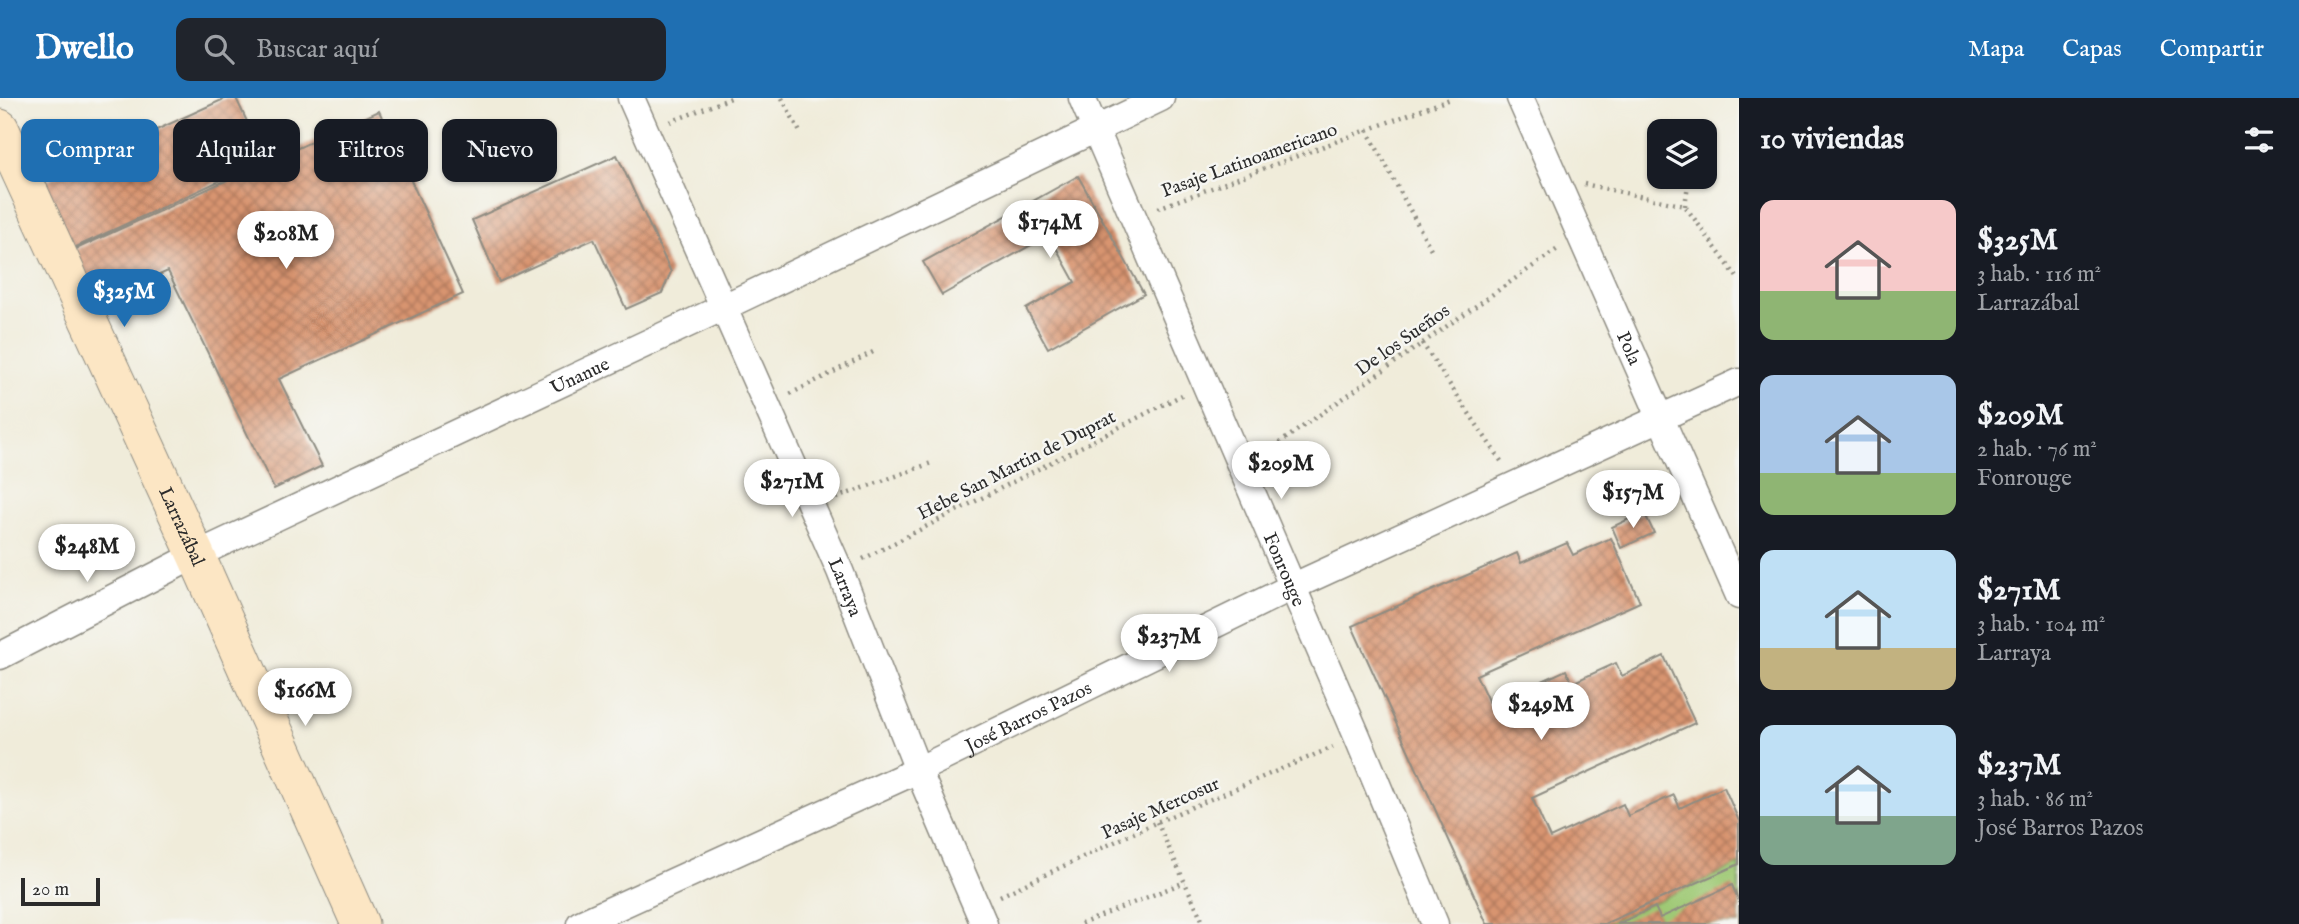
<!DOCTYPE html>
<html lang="es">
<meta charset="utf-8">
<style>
body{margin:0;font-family:"IM FELL English",serif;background:#20242c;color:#f1f3f6;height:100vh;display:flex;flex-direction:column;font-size:26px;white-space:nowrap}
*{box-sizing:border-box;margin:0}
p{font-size:23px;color:#9ea1a6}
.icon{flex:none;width:38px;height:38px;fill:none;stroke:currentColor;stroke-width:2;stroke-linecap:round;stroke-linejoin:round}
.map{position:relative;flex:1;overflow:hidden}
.drawer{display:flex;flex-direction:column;background:#171b24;width:560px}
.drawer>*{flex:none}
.guide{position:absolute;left:21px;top:21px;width:665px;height:63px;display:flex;gap:14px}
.controls{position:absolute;left:1647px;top:21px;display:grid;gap:14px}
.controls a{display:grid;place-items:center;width:70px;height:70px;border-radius:14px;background:#171b24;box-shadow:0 2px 5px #0004;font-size:35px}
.scale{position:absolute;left:21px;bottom:18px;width:79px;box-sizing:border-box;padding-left:7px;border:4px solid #2b2b2b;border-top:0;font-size:19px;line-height:24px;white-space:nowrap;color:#2b2b2b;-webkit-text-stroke:5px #f6f6f2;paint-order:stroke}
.price{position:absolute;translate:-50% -60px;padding:0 16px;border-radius:24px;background:#fff;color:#222;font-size:23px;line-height:46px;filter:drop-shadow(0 2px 4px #0008)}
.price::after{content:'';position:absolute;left:50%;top:42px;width:21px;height:16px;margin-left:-10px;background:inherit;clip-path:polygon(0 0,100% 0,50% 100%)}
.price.on{background:#1f6fb2;color:#fff}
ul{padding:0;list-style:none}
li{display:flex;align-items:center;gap:21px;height:175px;padding:0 21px}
li span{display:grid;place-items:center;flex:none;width:196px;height:140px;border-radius:14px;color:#555}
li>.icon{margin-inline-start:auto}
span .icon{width:84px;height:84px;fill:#fffc;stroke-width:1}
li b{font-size:30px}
h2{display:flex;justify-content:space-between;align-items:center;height:84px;padding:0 21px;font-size:30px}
.tag{padding:0 24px;border-radius:14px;background:#171b24;box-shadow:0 2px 5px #0004;font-size:24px;line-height:63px}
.tag.on{background:#1f6fb2;color:#fff}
header{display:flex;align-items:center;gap:42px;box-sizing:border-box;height:98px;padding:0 35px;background:#1f6fb2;color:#fff}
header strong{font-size:33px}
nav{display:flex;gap:38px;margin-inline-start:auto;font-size:24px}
.search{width:490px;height:63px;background:#20242c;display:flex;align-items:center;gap:18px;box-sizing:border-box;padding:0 24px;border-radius:14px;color:#9ea1a6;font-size:26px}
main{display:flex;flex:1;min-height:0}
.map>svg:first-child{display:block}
.pitch{fill:#9fc975;stroke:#657a50;stroke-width:2}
.building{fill:url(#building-cross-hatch)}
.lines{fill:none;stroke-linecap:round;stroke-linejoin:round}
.street-casing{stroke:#8e8c82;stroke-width:29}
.secondary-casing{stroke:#8e8c82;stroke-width:39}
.path{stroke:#8e8c82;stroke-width:4.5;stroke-dasharray:2 5;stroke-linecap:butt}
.street{stroke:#fff;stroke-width:26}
.secondary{stroke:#fce6c4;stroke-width:37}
.labels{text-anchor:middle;stroke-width:5;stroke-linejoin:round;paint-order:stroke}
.street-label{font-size:19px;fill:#2b2b2b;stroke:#f6f6f2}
</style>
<header>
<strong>Dwello</strong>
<div class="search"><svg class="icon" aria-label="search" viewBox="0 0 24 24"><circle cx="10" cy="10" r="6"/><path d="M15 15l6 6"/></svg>Buscar aquí</div>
<nav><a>Mapa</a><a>Capas</a><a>Compartir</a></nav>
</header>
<main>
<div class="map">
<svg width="1739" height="826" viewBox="0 0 1739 826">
<defs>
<pattern id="building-cross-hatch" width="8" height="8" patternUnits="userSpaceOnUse" patternTransform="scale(1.75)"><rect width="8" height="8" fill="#d89470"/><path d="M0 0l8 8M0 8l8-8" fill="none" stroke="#af795c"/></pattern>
</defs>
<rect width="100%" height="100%" fill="#f6f6f2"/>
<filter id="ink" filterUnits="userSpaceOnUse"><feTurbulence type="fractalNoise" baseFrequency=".0143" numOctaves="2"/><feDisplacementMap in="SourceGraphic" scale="14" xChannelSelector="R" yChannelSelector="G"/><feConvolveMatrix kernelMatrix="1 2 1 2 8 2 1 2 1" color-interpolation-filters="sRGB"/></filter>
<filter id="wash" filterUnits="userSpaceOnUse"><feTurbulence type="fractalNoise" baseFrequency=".00686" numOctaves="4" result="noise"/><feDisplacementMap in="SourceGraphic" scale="28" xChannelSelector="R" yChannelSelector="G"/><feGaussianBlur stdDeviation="1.57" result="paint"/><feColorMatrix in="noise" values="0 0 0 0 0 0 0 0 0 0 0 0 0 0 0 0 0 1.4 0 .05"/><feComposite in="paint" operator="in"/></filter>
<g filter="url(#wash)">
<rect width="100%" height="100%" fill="#f0ecda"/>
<path class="pitch" d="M1739,766V826H1604Z"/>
<g id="blocks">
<path class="building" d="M226,0H236L265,62L63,155L32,89Z
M379,13L463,196L279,281L322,368L274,391L168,173L87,209L63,157Z
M617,57L671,174L662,195L626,211L594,141L499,184L472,122Z
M1078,78L1144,196L1048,250L1026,211L1075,184L1049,137L942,197L923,164Z
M1644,414L1654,435L1621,450L1612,429Z
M1611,440L1640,504L1476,577L1490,607L1566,572L1572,585L1616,565L1622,578L1664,558L1695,625L1532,700L1550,740L1623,706L1628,718L1674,697L1680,710L1724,689L1739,723V766L1604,826H1487L1352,528L1517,455L1521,465L1567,445L1573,457Z
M1732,787L1739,803V826H1617L1655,809L1660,820Z"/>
</g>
</g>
<g filter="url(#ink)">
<use href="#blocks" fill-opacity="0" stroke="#8e8c82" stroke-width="2"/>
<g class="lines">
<g class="street-casing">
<g id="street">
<path id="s1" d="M631,0L840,473L918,672L984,826"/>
<path id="s2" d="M1082,0L1357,638L1435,826"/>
<path id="s3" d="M1520,0L1739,498"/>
<path id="s4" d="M0,558L196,457L724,209L1161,0"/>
<path id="s5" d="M580,826L918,672L1292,489L1739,284"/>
</g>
</g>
<g class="secondary-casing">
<g id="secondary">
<path id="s6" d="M0,30L196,457L360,826"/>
</g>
</g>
<path class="path" d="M782,0L800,34
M670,24L731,0
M1367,32L1432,153
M1696,33L1697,26
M1584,86L1685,108L1739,182
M1685,108L1689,79
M1158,110L1453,0
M1422,245L1503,366
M790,296L873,254
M1262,357L1559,150
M836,400L934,364
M863,461L1182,297
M1157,724L1204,826
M1000,798L1157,724L1333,649
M1081,826L1185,784"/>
<use href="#street" class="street"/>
<use href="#secondary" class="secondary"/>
</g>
</g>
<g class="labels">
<g class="street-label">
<text transform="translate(1249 61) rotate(-20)" y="7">Pasaje Latinoamericano</text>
<text transform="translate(1402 241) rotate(-35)" y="7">De los Sueños</text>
<text dy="7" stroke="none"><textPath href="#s3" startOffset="273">Pola</textPath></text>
<text dy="7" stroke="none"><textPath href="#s4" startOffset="644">Unanue</textPath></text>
<text transform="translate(1016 366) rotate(-27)" y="7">Hebe San Martin de Duprat</text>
<text dy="7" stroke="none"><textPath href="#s6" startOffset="438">Larrazábal</textPath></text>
<text dy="7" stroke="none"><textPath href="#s2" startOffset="513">Fonrouge</textPath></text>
<text dy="7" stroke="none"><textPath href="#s1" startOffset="534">Larraya</textPath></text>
<text dy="7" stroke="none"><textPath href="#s5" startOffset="494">José Barros Pazos</textPath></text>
<text transform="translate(1160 709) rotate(-24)" y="7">Pasaje Mercosur</text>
</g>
</g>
</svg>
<div class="controls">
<a><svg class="icon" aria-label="layers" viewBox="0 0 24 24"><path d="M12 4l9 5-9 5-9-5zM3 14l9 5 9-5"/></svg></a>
</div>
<div class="scale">20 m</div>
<b class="price" style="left:1050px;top:162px">$174M</b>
<b class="price" style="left:286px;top:173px">$208M</b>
<b class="price on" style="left:124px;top:231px">$325M</b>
<b class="price" style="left:1281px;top:403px">$209M</b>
<b class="price" style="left:792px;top:421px">$271M</b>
<b class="price" style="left:1633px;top:432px">$157M</b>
<b class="price" style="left:87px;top:486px">$248M</b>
<b class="price" style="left:1169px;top:576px">$237M</b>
<b class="price" style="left:305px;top:630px">$166M</b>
<b class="price" style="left:1541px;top:644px">$249M</b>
<div class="guide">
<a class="tag on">Comprar</a>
<a class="tag">Alquilar</a>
<a class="tag">Filtros</a>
<a class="tag">Nuevo</a>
</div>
</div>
<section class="drawer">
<h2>10 viviendas<svg class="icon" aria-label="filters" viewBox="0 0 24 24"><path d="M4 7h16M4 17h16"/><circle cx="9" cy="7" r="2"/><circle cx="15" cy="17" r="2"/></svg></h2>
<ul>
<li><span style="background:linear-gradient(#f6c9c9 65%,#8fb573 0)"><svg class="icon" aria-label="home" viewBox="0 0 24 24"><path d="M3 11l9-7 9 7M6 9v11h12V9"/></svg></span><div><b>$325M</b><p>3 hab. · 116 m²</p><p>Larrazábal</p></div></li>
<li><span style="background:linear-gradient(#a9c7e8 70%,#8fb573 0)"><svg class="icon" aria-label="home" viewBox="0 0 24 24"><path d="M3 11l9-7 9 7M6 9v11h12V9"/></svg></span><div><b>$209M</b><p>2 hab. · 76 m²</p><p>Fonrouge</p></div></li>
<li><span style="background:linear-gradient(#bfe0f5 70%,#c2b280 0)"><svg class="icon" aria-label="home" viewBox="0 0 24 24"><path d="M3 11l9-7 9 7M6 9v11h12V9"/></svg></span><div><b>$271M</b><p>3 hab. · 104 m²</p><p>Larraya</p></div></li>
<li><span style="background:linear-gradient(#bfe0f5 65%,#7fa58c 0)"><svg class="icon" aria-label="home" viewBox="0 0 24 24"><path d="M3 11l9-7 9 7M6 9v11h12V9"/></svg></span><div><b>$237M</b><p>3 hab. · 86 m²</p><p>José Barros Pazos</p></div></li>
</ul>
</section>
</main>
